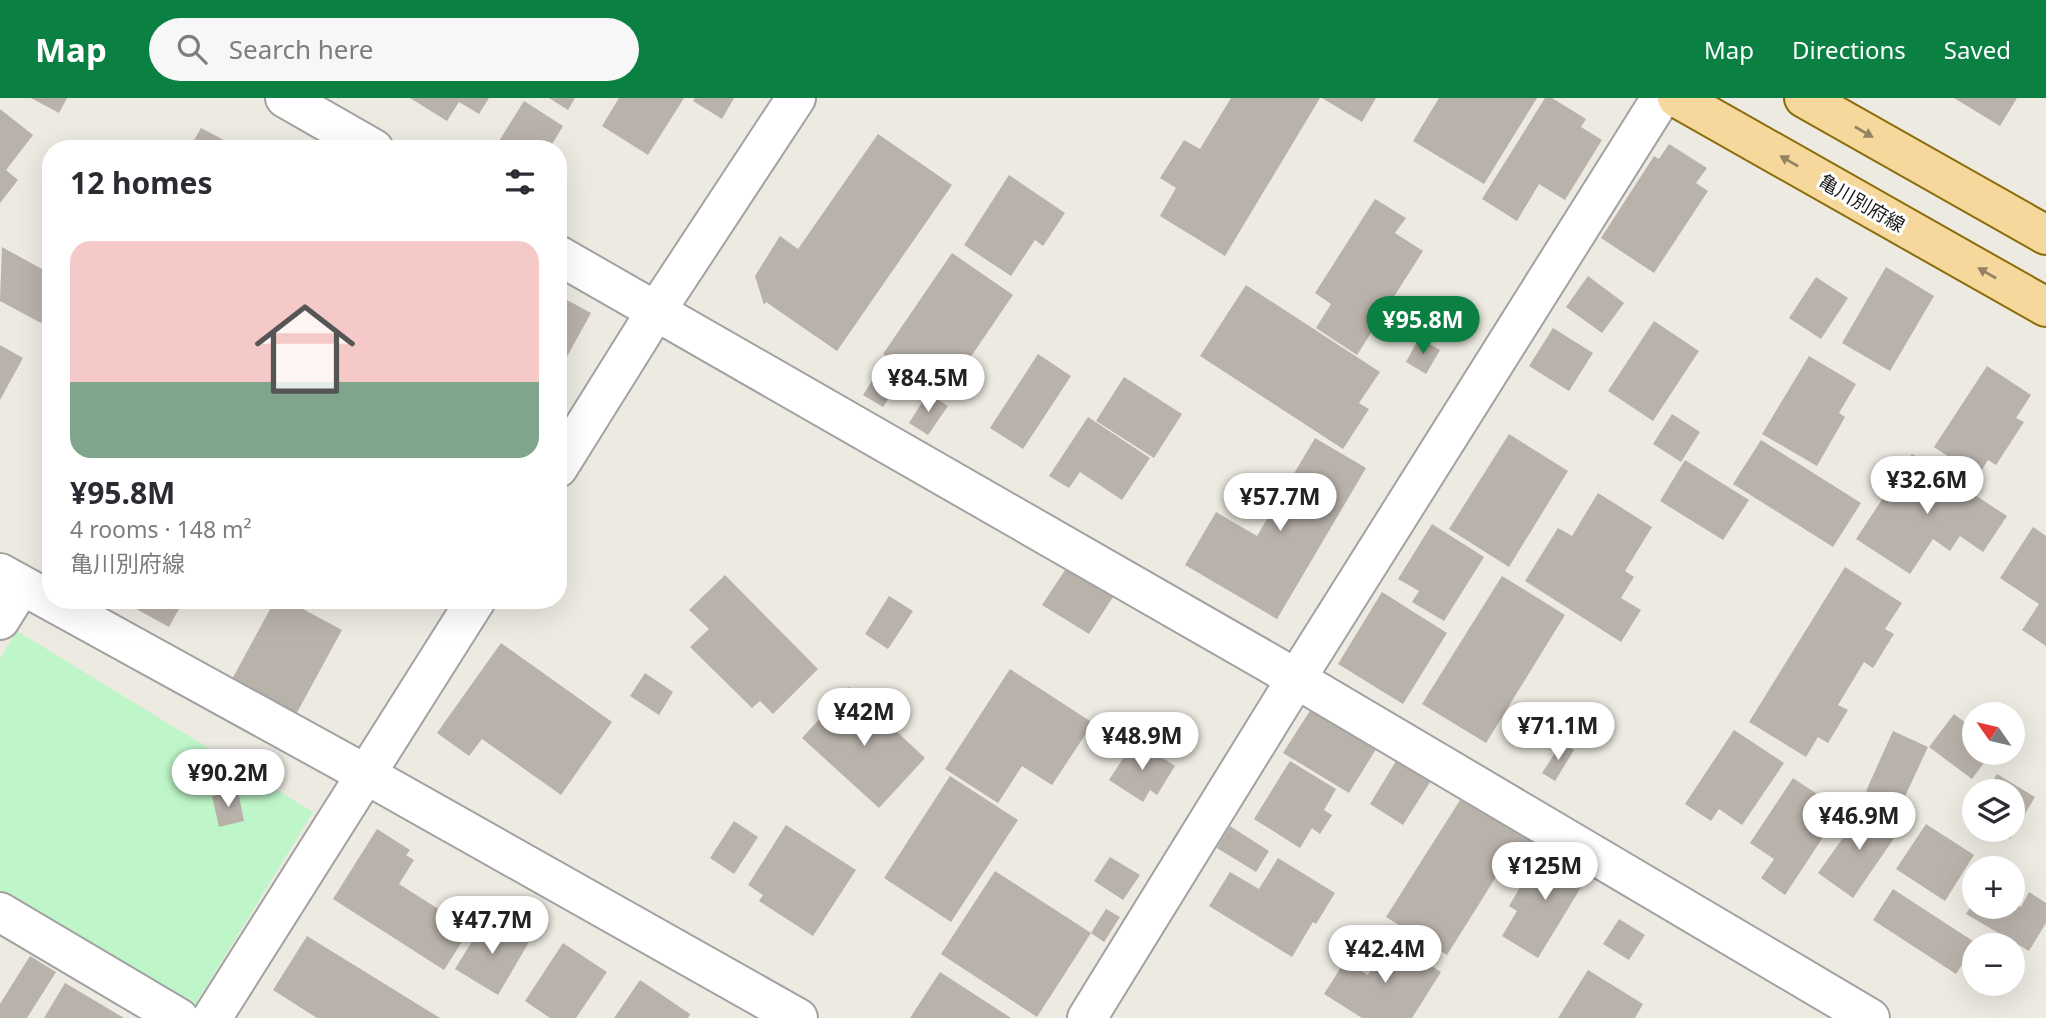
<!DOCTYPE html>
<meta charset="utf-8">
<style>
body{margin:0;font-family:"Noto Sans","Noto Sans JP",sans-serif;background:#f7f7f7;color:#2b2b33;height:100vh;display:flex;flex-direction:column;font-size:26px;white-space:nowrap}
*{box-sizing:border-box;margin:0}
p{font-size:23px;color:#7c7c81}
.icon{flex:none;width:38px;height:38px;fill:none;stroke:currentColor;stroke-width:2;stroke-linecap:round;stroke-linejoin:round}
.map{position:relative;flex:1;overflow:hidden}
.side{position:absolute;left:42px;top:42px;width:525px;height:469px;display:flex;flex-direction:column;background:#fff;border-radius:28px;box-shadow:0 7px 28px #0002}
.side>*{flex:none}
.needle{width:46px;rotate:304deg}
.fabs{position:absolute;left:1962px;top:604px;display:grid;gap:14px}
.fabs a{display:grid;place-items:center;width:63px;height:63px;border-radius:50%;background:#fff;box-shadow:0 7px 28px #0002;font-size:35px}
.price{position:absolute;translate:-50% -60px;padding:0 16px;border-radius:24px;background:#fff;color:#222;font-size:23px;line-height:46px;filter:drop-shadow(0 2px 4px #0008)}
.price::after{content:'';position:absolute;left:50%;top:42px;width:21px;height:16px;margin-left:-10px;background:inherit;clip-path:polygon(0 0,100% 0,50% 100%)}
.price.on{background:#0b8043;color:#fff}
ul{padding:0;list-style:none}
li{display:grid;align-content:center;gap:14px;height:371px;padding:0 28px}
li span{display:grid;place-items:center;height:217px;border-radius:21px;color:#555}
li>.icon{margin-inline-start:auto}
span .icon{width:126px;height:126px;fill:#fffc;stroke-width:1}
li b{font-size:30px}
h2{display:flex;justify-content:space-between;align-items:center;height:84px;padding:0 28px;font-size:30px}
header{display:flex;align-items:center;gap:42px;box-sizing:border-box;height:98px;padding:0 35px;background:#0b8043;color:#fff}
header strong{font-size:33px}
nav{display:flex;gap:38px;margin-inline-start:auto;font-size:24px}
.search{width:490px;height:63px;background:#f7f7f7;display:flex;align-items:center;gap:18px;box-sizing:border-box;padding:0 24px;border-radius:38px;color:#7c7c81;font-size:26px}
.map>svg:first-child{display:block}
.park{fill:#bff6c9}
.building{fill:#b9b2ab}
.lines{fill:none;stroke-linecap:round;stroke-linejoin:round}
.minor-casing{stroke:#a2a2a2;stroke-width:42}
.major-casing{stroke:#8b6c08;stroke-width:42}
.minor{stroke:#fff;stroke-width:38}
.major{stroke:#f6d89d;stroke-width:38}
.oneway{fill:#938362}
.labels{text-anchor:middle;stroke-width:6;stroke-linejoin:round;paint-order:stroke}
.street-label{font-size:19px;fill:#1b1b1b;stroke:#fff}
</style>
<header>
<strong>Map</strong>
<div class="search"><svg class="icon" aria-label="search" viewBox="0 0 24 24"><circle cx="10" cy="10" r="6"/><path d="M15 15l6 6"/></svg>Search here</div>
<nav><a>Map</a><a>Directions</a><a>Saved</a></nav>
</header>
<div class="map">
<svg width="2046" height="920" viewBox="0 0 2046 920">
<rect width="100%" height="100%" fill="#eceae1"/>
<path class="park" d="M17,533L313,714L190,915L0,799V561Z"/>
<path class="building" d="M31,0H67L59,15Z
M410,0H489L479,16L459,4L447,23Z
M549,0H575L568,12Z
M619,0H684L648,57L602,28Z
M695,0H734L722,21L693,3Z
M1231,0H1320L1225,158L1160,118L1176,90L1160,80L1184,42L1200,51Z
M1322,0H1376L1362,24Z
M1439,0H1537L1484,86L1413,43Z
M1545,0H1552L1586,21L1581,29L1602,42L1565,102L1539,86L1517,123L1482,101Z
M1954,0H2017L2000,28Z
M524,3L563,28L549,51H494Z
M0,11L33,37L6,72L18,82L0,105Z
M201,30L241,51H189Z
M878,36L952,87L837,253L766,204L764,207L755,178L780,138L798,151Z
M1669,46L1707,70L1696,85L1708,93L1654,175L1601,140L1654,58L1659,61Z
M1009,77L1065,115L1043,148L1035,142L1011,178L964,147Z
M1375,101L1406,120L1395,135L1423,153L1357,257L1316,230L1331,206L1315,195Z
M2,149L51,176V207L41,225L0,203Z
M952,155L1013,197L944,298L883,256Z
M1886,169L1934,198L1890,273L1842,245Z
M1588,178L1624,205L1602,235L1566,209Z
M1816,179L1848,200L1821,241L1789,220Z
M1246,187L1380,274L1359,305L1369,311L1343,351L1200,258Z
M558,197L591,215L558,275Z
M1654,223L1699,253L1653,323L1608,293Z
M1553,230L1593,255L1569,293L1529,268Z
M1419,240L1440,252L1426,276L1406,264Z
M0,247L23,260L0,302Z
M1038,256L1071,278L1023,351L990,330Z
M1809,258L1856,286L1839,315L1845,319L1817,368L1762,336Z
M882,267L902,280L883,309L863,297Z
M1987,268L2031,297L2016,320L2024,324L1996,367L1988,362L1978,378L1934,349Z
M1124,279L1182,316L1154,360L1096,323Z
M928,295L948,308L928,337L909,325Z
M1672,316L1700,334L1681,364L1653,346Z
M1088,319L1150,360L1122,402L1080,374L1069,390L1049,378Z
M1509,336L1568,373L1509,469L1449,431Z
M1315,340L1366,370L1277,521L1185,467L1216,414L1257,438Z
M1761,342L1861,405L1833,449L1733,386Z
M1912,356L2007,418L1983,454L1960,438L1950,453L1933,441L1910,476L1856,441Z
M1685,362L1749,402L1723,442L1660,403Z
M1598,395L1652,429L1625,473L1634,479L1621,500L1641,512L1621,544L1525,483L1558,430L1572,438Z
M1432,426L1484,459L1444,523L1412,504L1419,493L1398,481Z
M2033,429L2046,438V548L2022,532L2039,506L2000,480Z
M1067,469L1113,499L1089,536L1042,507Z
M1845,469L1902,505L1885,531L1894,536L1873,570L1864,564L1838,607L1848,612L1828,645L1818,639L1806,659L1749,624Z
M725,477L818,571L773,616L760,603L752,610L690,549L709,531L689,512Z
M1502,478L1565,517L1486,645L1422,606Z
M1382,494L1447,535L1403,606L1338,566Z
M889,498L913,513L888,551L865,536Z
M120,502H184L169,529Z
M275,502H286L342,532L294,620L230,585Z
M501,545L612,624L561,697L482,641L469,658L437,635Z
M1010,571L1093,625L1052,687L1022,668L998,705L945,671Z
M645,575L673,594L659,617L630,598Z
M849,589L925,660L879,710L802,640Z
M1313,608L1378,648L1349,695L1283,655Z
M1954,616L1974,631V654H1992L1972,681L1929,649Z
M1734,632L1784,665L1742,727L1719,711L1711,723L1685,706Z
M1893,633L1928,649L1900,709L1866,693Z
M1135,642L1175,668L1157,697L1150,692L1143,704L1109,682Z
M1562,644L1574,652L1555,683L1542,675Z
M1398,660L1432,681L1403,727L1370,706Z
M1290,663L1336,691L1324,712L1332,717L1320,736L1312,730L1300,750L1254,721Z
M1997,676L2035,699L2010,741L1994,732H2012V693H1987Z
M950,678L1018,722L951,824L884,780Z
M1793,680L1841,712L1785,797L1761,780L1774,761L1750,745Z
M238,693L244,723L219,729L212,698Z
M1462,699L1534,743L1506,787L1496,779L1447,857L1386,819Z
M1865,709L1899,733L1853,800L1818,775Z
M734,723L758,739L734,776L710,760Z
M1926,726L1974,757L1945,803L1896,771Z
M786,727L856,772L813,838L759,803L763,797L748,787Z
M1230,728L1269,753L1256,774L1217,750Z
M377,731L410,752L406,757L414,762L399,786L470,831L444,872L333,801Z
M1555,751L1591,773L1538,860L1502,838L1517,813L1509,808L1529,774L1537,780Z
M1110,759L1140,777L1123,802L1094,783Z
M1278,760L1335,795L1316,826L1313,824L1292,859L1209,808L1230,774L1259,791Z
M995,773L1091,835L1037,919L941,856Z
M1893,791L1976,845L1956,876L1873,822Z
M2029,794L2046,805V825L2029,853L1966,816L1974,804V808H2012V803L2021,809Z
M1106,811L1120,819L1104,844L1091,835Z
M487,819L529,844L498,897L455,871Z
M1619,821L1645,837L1629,862L1603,846Z
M307,838L440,920H317L273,892Z
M1389,842L1441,874L1412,920H1362L1324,896L1345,863L1368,877Z
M563,845L607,874L576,920H550L525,903Z
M30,858L56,874L27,920H0V906Z
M1588,872L1643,906L1635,920H1558Z
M940,874L1011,920H910Z
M640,882L690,916L688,920H614Z
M65,885L124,920H44Z"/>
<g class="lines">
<g class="minor-casing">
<path id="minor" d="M285,0L374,51
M558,157L1271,566L1870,920
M558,370L656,213L796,0
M0,475L367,677L798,920
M0,522L22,487
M0,814L179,920
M212,920L476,502
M1087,920L1296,581L1661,0"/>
</g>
<g class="major-casing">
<path id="major" d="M1677,0L2046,209
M1804,0L2046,137"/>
</g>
<use href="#minor" class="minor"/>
<use href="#major" class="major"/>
</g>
<defs><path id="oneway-solid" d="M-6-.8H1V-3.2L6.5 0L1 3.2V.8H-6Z" transform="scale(1.75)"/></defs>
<g class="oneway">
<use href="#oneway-solid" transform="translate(1864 34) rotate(30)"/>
<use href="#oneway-solid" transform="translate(1789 63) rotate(-150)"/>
<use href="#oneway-solid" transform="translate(1987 175) rotate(-150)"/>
</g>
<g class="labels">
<g class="street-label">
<text transform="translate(1862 105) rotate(30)" y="7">亀川別府線</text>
</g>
</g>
</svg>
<div class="fabs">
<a><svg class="needle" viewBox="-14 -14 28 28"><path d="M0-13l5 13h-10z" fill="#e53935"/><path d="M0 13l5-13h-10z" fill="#7c7c81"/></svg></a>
<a><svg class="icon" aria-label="layers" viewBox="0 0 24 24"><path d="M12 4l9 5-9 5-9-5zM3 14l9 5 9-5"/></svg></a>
<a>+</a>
<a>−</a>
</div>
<b class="price on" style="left:1423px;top:258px">¥95.8M</b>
<b class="price" style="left:928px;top:316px">¥84.5M</b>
<b class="price" style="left:1927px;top:418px">¥32.6M</b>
<b class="price" style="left:1280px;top:435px">¥57.7M</b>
<b class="price" style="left:864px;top:650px">¥42M</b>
<b class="price" style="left:1558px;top:664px">¥71.1M</b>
<b class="price" style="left:1142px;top:674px">¥48.9M</b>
<b class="price" style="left:228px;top:711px">¥90.2M</b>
<b class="price" style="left:1859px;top:754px">¥46.9M</b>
<b class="price" style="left:1545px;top:804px">¥125M</b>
<b class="price" style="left:492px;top:858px">¥47.7M</b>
<b class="price" style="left:1385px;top:887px">¥42.4M</b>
<section class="side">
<h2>12 homes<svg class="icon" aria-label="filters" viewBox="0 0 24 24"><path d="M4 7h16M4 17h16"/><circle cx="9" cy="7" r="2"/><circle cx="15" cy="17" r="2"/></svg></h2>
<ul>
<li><span style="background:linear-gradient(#f6c9c9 65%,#7fa58c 0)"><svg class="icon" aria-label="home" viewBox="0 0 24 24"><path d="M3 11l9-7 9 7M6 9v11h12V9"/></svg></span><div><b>¥95.8M</b><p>4 rooms · 148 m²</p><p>亀川別府線</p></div></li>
</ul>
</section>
</div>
